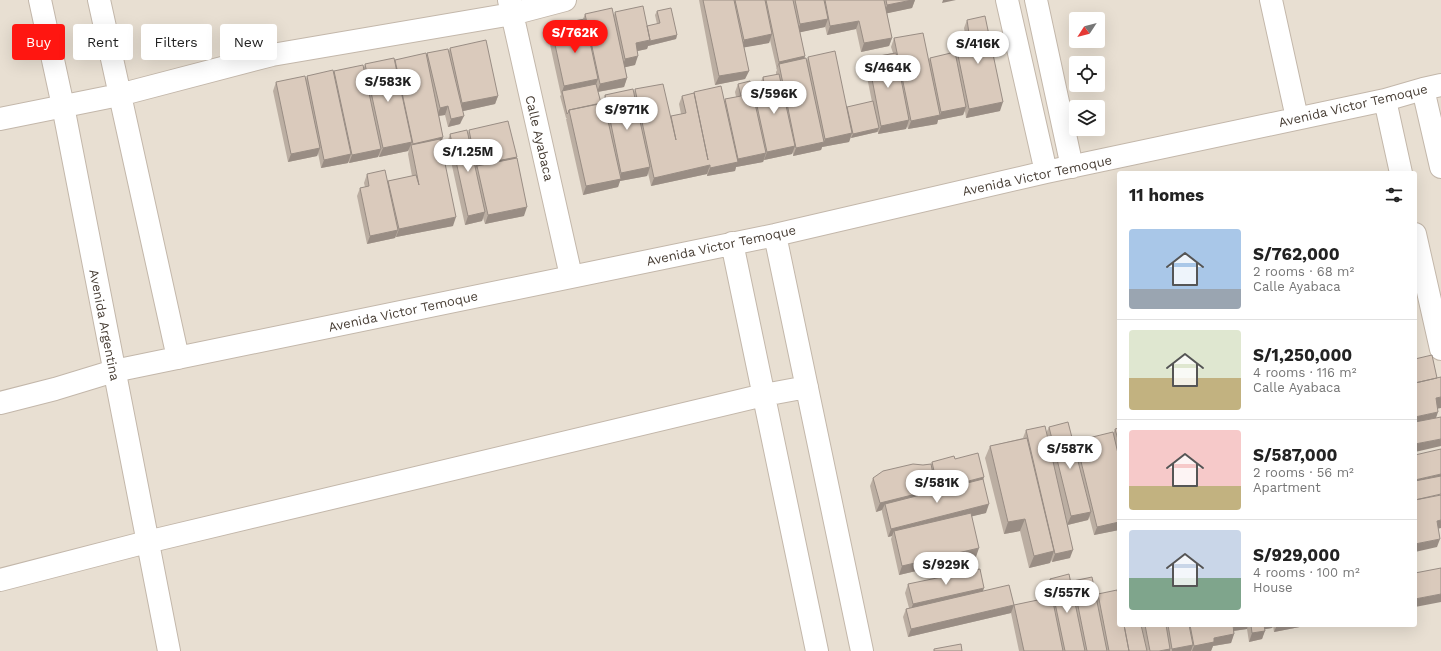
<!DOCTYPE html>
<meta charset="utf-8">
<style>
body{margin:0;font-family:"Work Sans",sans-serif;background:#f6f6f6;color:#222;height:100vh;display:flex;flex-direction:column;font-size:15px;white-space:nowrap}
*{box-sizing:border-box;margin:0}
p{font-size:13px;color:#767676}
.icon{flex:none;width:22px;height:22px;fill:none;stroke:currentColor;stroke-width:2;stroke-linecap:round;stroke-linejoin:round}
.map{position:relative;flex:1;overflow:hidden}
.sheet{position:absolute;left:1117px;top:171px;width:300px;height:456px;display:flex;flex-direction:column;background:#fff;border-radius:4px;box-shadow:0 4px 16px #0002}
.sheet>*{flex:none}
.top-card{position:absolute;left:12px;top:24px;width:380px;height:36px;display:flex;gap:8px}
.needle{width:26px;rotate:234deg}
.buttons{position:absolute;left:1069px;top:12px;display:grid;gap:8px}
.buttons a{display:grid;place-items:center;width:36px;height:36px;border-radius:4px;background:#fff;box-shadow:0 4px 16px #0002;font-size:20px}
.price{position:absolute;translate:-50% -34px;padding:0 9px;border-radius:14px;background:#fff;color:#222;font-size:13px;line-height:26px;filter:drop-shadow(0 1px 2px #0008)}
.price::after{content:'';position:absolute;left:50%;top:24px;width:12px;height:9px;margin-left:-6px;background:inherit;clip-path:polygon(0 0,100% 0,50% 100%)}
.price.selected{background:#ff1611;color:#fff}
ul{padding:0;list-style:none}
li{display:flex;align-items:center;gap:12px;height:100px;padding:0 12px}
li+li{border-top:1px solid #e0e0e0}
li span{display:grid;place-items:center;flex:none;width:112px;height:80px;border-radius:4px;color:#555}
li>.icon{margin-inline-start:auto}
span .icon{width:48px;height:48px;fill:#fffc;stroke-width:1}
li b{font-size:17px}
h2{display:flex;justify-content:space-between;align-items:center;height:48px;padding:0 12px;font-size:17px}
.pill{padding:0 14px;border-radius:4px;background:#fff;box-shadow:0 4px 16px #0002;font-size:14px;line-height:36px}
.pill.selected{background:#ff1611;color:#fff}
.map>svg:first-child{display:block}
.residential{fill:#e8dfd2;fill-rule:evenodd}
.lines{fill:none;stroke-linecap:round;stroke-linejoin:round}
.minor-casing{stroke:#c3b7aa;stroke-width:24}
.minor{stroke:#fff;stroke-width:22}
.wall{fill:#bbaea2}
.shaded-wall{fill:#998d84}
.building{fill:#dacabc;stroke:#998d84}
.labels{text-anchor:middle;stroke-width:3;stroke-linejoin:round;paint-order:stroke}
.street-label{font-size:13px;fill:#473d34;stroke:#fff}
</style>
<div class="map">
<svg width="1441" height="651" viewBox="0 0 1441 651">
<rect width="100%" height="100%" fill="#f4ede5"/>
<path class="residential" d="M0,0H1441V651H0ZM1076,19H1098V41H1076ZM1076,63H1098V85H1076ZM1076,107H1098V129H1076ZM1119,173H1415V625H1119Z"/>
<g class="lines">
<g class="minor-casing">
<path id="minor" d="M40,0L63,106L169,651
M99,0L178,358
M509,0L571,276
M1007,0L1046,172
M1036,0L1072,167
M1271,0L1297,118
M1423,89L1441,167
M1385,100L1401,173
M0,119L119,95L272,55L512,14L565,0
M1415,234L1441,349
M775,235L862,651
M732,243L817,651
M0,403L55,389L114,371L775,235L1046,172L1385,100L1423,89L1441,85
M0,580L147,542L764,395L807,387"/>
</g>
<use href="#minor" class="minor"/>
</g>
<path class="wall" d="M699,0H915L912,8L887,13L892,38L889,46L861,52L856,29L827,35L825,26V27L800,32L805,58L807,60L808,57L847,107L872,102L865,67L868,58L893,53L891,47L894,38L929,60L930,58L952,53L951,44L954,36L965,34L964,28L967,20L1000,111L966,118L965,111L963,115L938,120L937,124L908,129L907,126L906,129L878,134V132H877L851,138V137L849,142L822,147L821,150L793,156V152L792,154L764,160L763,162L736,167L735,171L707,176V174L651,186L648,173L647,176L620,181L618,187L583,195L566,119L567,118H566L560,96L561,95L549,40L552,31L566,29L568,22L583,19L585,14L614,15L615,12L647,26L657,24L655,15L657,11L677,35L676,39L648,46L647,49L637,51L635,65L625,67L627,78L624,87L598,92L601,103H602L605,95L634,92L635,89L671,118V116L681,114L679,104L682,96L694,94V92L725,101V99L736,97L735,92L738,84L753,95L754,92L760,91L759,86L763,77L776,75V72L777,70L770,40L769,43L744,47L749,71L745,79L715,85Z
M450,48L498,96L495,104L463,111L460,124L448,127L445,115L439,116L443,137L441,144L453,226L396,237V236L395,238L367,244L357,196L360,188L365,187L364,183L367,174L388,183V181L412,176L408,154L409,149L408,151L379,157V155L378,157L349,163L348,161V163L321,168L318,153L317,156L288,162L273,91L276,82L306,79L307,76L334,72V71L364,67L365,64L394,62L395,60L426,56L427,53L449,51Z
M469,130L516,158L524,216L485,224L483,218L482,221L465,225L447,143L450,134L468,133Z
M1049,427L1074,446L1076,441L1113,434L1115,429L1119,428V530L1094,535L1089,516L1088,520L1068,525L1070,558L1052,562L1051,560L1050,563L1029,568L1020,531L1004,534L985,458L990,446L1023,438L1026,430L1046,433Z
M955,459L984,477L983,479L986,513L972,516L976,557L899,575L891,539L892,536L888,537L882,512V510L876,512L870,486L873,478L923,465L931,464L932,462Z
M1050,579L1072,584L1073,581L1097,598L1098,594L1119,625H1310L1274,632L1273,626L1272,628L1265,629L1262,639L1249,642L1247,629L1234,631V634L1231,643L1213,646L1211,651H1019L1011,613L908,637L903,617L906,609L909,608L905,593L908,584L983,591L1014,605L1049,598L1047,587Z"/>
<path class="shaded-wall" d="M912,0H915L912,8L884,14L887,5Z
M943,0H956L942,3Z
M828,19L825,27L797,33L800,24Z
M859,21L856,29L827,35L830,26Z
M772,34L769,43L741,48L744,40Z
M677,35L676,39L648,46L647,49L633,52L636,43Z
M892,38L889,46L861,52L864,43Z
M638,56L635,65L622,68L625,59Z
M805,56L802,65L779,64L776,70L779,62Z
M749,71L745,79L715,85L719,76Z
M627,78L624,87L597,92L600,84Z
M598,79L595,87L562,91L561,95L564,86Z
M498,96L495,104L459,112L462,103Z
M1003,102L1000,111L966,118L969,109Z
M448,106L445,115L437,116L440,108Z
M966,107L963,115L938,120L937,124L908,129L911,121L940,115L941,112Z
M464,116L460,124L448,127L451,119Z
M909,120L906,129L878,134L881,126Z
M879,128L877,132L851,138L853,134Z
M852,133L849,142L822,147L825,139Z
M443,137L440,146L411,148L413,144Z
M412,142L408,151L379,157L383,148Z
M824,142L821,150L793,156L796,148Z
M795,146L792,154L764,160L767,152Z
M320,148L317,156L288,162L291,154Z
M381,149L378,157L349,163L352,155Z
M766,153L763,162L736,167L735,171L707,176L710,168L737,162L738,159Z
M351,154L348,163L321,168L324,160Z
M517,157L513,165L477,166L475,173L473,174L476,165Z
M710,165L707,174L651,186L654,178Z
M650,167L647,176L620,181L618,187L583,195L586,186L619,179L621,173Z
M527,207L524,216L485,224L488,215Z
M485,212L482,221L465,225L468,216Z
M456,217L453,226L396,237L399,229Z
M398,230L395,238L367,244L370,236Z
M1441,397V408L1431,410L1436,398Z
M1438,412L1434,424L1415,428V417Z
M1441,439V446L1415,452V444Z
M1441,474V482L1415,487V480Z
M984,477L981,486L935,497L938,489Z
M936,489L933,498L885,504L882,510L876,512L880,503Z
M989,504L986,513L895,535L894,531L892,536L888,537L891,529Z
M1091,512L1088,520L1067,525L1071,516Z
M1025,519L1020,531L1004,534L1008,522Z
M1441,520V528L1433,530L1437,521Z
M1119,522V530L1094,535L1097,527Z
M1440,539L1437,547L1415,552V544Z
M979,548L976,557L899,575L902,566Z
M1073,550L1070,558L1052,562L1055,554Z
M1054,551L1050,563L1029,568L1034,556Z
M984,588L981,597L910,612L913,604Z
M1441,594V602L1415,607V599Z
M1014,605L1011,613L908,637L911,629Z
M1234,625H1248L1247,629L1232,631Z
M1262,625H1274L1272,628L1260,630Z
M1277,625H1310L1274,632Z
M1265,631L1262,639L1249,642L1252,633Z
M1234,634L1231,643L1213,646L1211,651H1192L1194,646L1214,638Z
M1193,645L1191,651H1172V649Z
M1170,649V651H1159Z"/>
<path class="building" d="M703,0H734L749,71L719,76Z
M735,0H765L772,34L744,40Z
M766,0H793L805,56L779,62Z
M795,0H824L828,19L800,24Z
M825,0H884L892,38L864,43L859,21L830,26Z
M886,0H912L887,5Z
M643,6L650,40L636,43L638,56L625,59L615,12Z
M612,8L627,78L600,84L585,14Z
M671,8L677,35L650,41V40L647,26L660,23L657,11Z
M985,16L1003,102L969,109L954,36L969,33L967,20Z
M585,19L598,79L564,86L552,31L569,28L568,22Z
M923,33L940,115L911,121L894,38Z
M486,40L498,96L462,103L450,48Z
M448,49L464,116L451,119L448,106L440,108L427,53Z
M835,51L852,133L825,139L808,57Z
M955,52L966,107L941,112L930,58Z
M426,53L443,137L413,144L395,60Z
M896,53L909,120L881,126L868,58Z
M394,58L412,142L383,148L365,64Z
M806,58L824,142L796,148L779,64Z
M363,65L381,149L352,155L334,71Z
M333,70L351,154L324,160L307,76Z
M779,74L795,146L767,152L754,92L765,89L763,77Z
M305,76L320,148L291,154L276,82Z
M750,81L766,153L738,159L725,99L741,96L738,84Z
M596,84L601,103L569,110L568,113L567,114L562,91Z
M663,84L676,140L671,116L686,113L682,96L694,93L708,160L694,92L721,86L738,162L710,168V165L654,178L635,89Z
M633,89L650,167L621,173L605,95Z
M873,101L879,128L853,134L847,107Z
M604,103L621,179L586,186L569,110Z
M508,121L517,157L476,165L469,130Z
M467,130L485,212L468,216L450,134Z
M440,139L456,217L399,229L388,181L416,175L419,185L411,145Z
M517,158L527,207L488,215L477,166Z
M385,170L398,230L370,236L360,188L369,186L367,174Z
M1432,355L1437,378L1415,383V359Z
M1441,377V397L1436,398L1438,412L1415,417V383Z
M1441,417V439L1415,444V422Z
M1068,422L1091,512L1071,516L1049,427Z
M1045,426L1073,550L1055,554L1026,430Z
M1119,428V443L1115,429Z
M1113,432L1119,458V522L1097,527L1076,441Z
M1027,438L1054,551L1034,556L1025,519L1008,522L990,446Z
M1441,449V474L1415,480V455Z
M978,453L984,477L938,489L932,462L954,456L955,459Z
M913,464L923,465L931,464L936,489L880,503L873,478L883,471Z
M1441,476V494L1415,500V481Z
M983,479L989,504L891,529L885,504Z
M1441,495V520L1437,521L1440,539L1415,544V500Z
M971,513L979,548L902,566L894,531Z
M1441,568V594L1415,599V573Z
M980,569L984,588L913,604L908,584Z
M1069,574L1085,651H1065L1050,579Z
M1092,577L1107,651H1087L1073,581Z
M1009,585L1014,605L1052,597L1063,651H1024L1014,605L911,629L906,609Z
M1117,590L1119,599V625H1124L1129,651H1109L1098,594Z
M1124,625H1141L1147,651H1129Z
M1145,625H1166L1170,649L1159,651H1150Z
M1168,625H1189L1193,645L1172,649Z
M1190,625H1233L1234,634L1214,638V642L1194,646Z
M1251,625H1264L1265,631L1252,633Z
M961,644L962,651H934V649Z"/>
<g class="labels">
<g class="street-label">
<text transform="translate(1353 105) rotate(-13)" y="5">Avenida Victor Temoque</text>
<text transform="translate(540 138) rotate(77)" y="5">Calle Ayabaca</text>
<text transform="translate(1037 175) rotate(-12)" y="5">Avenida Victor Temoque</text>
<text transform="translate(721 245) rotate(-12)" y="5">Avenida Victor Temoque</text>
<text transform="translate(403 311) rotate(-12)" y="5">Avenida Victor Temoque</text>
<text transform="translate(105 325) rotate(79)" y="5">Avenida Argentina</text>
</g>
</g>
</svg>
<div class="buttons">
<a><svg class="needle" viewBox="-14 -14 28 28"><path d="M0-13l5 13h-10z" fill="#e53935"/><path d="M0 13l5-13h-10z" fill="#767676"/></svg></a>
<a><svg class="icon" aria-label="locate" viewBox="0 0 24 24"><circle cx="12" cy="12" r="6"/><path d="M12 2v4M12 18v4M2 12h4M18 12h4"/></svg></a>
<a><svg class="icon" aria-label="layers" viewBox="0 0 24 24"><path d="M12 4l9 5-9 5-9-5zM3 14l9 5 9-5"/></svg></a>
</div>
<b class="price selected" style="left:575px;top:54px">S/762K</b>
<b class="price" style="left:978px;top:65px">S/416K</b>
<b class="price" style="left:888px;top:89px">S/464K</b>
<b class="price" style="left:388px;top:103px">S/583K</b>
<b class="price" style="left:774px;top:115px">S/596K</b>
<b class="price" style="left:627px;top:131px">S/971K</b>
<b class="price" style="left:468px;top:173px">S/1.25M</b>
<b class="price" style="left:1070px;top:470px">S/587K</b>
<b class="price" style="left:937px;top:504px">S/581K</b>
<b class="price" style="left:946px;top:586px">S/929K</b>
<b class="price" style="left:1067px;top:614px">S/557K</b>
<div class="top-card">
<a class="pill selected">Buy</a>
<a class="pill">Rent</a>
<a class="pill">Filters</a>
<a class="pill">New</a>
</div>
<section class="sheet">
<h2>11 homes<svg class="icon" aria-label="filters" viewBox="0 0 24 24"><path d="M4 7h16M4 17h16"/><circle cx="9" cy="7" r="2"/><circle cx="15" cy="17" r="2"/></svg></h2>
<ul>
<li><span style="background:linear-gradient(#a9c7e8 75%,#9aa5b1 0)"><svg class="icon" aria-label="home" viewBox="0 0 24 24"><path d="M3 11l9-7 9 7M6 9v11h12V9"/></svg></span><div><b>S/762,000</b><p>2 rooms · 68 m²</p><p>Calle Ayabaca</p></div></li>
<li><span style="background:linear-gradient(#dfe7d0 60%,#c2b280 0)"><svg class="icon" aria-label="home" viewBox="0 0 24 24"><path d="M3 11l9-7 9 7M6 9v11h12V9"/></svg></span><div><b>S/1,250,000</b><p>4 rooms · 116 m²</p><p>Calle Ayabaca</p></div></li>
<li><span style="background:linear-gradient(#f6c9c9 70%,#c2b280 0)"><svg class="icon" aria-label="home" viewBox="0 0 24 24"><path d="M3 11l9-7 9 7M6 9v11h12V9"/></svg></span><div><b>S/587,000</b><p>2 rooms · 56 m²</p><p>Apartment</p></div></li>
<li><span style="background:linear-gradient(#c9d6e8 60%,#7fa58c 0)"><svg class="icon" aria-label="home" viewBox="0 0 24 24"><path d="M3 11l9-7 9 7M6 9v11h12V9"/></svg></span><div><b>S/929,000</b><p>4 rooms · 100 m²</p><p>House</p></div></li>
</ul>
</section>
</div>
